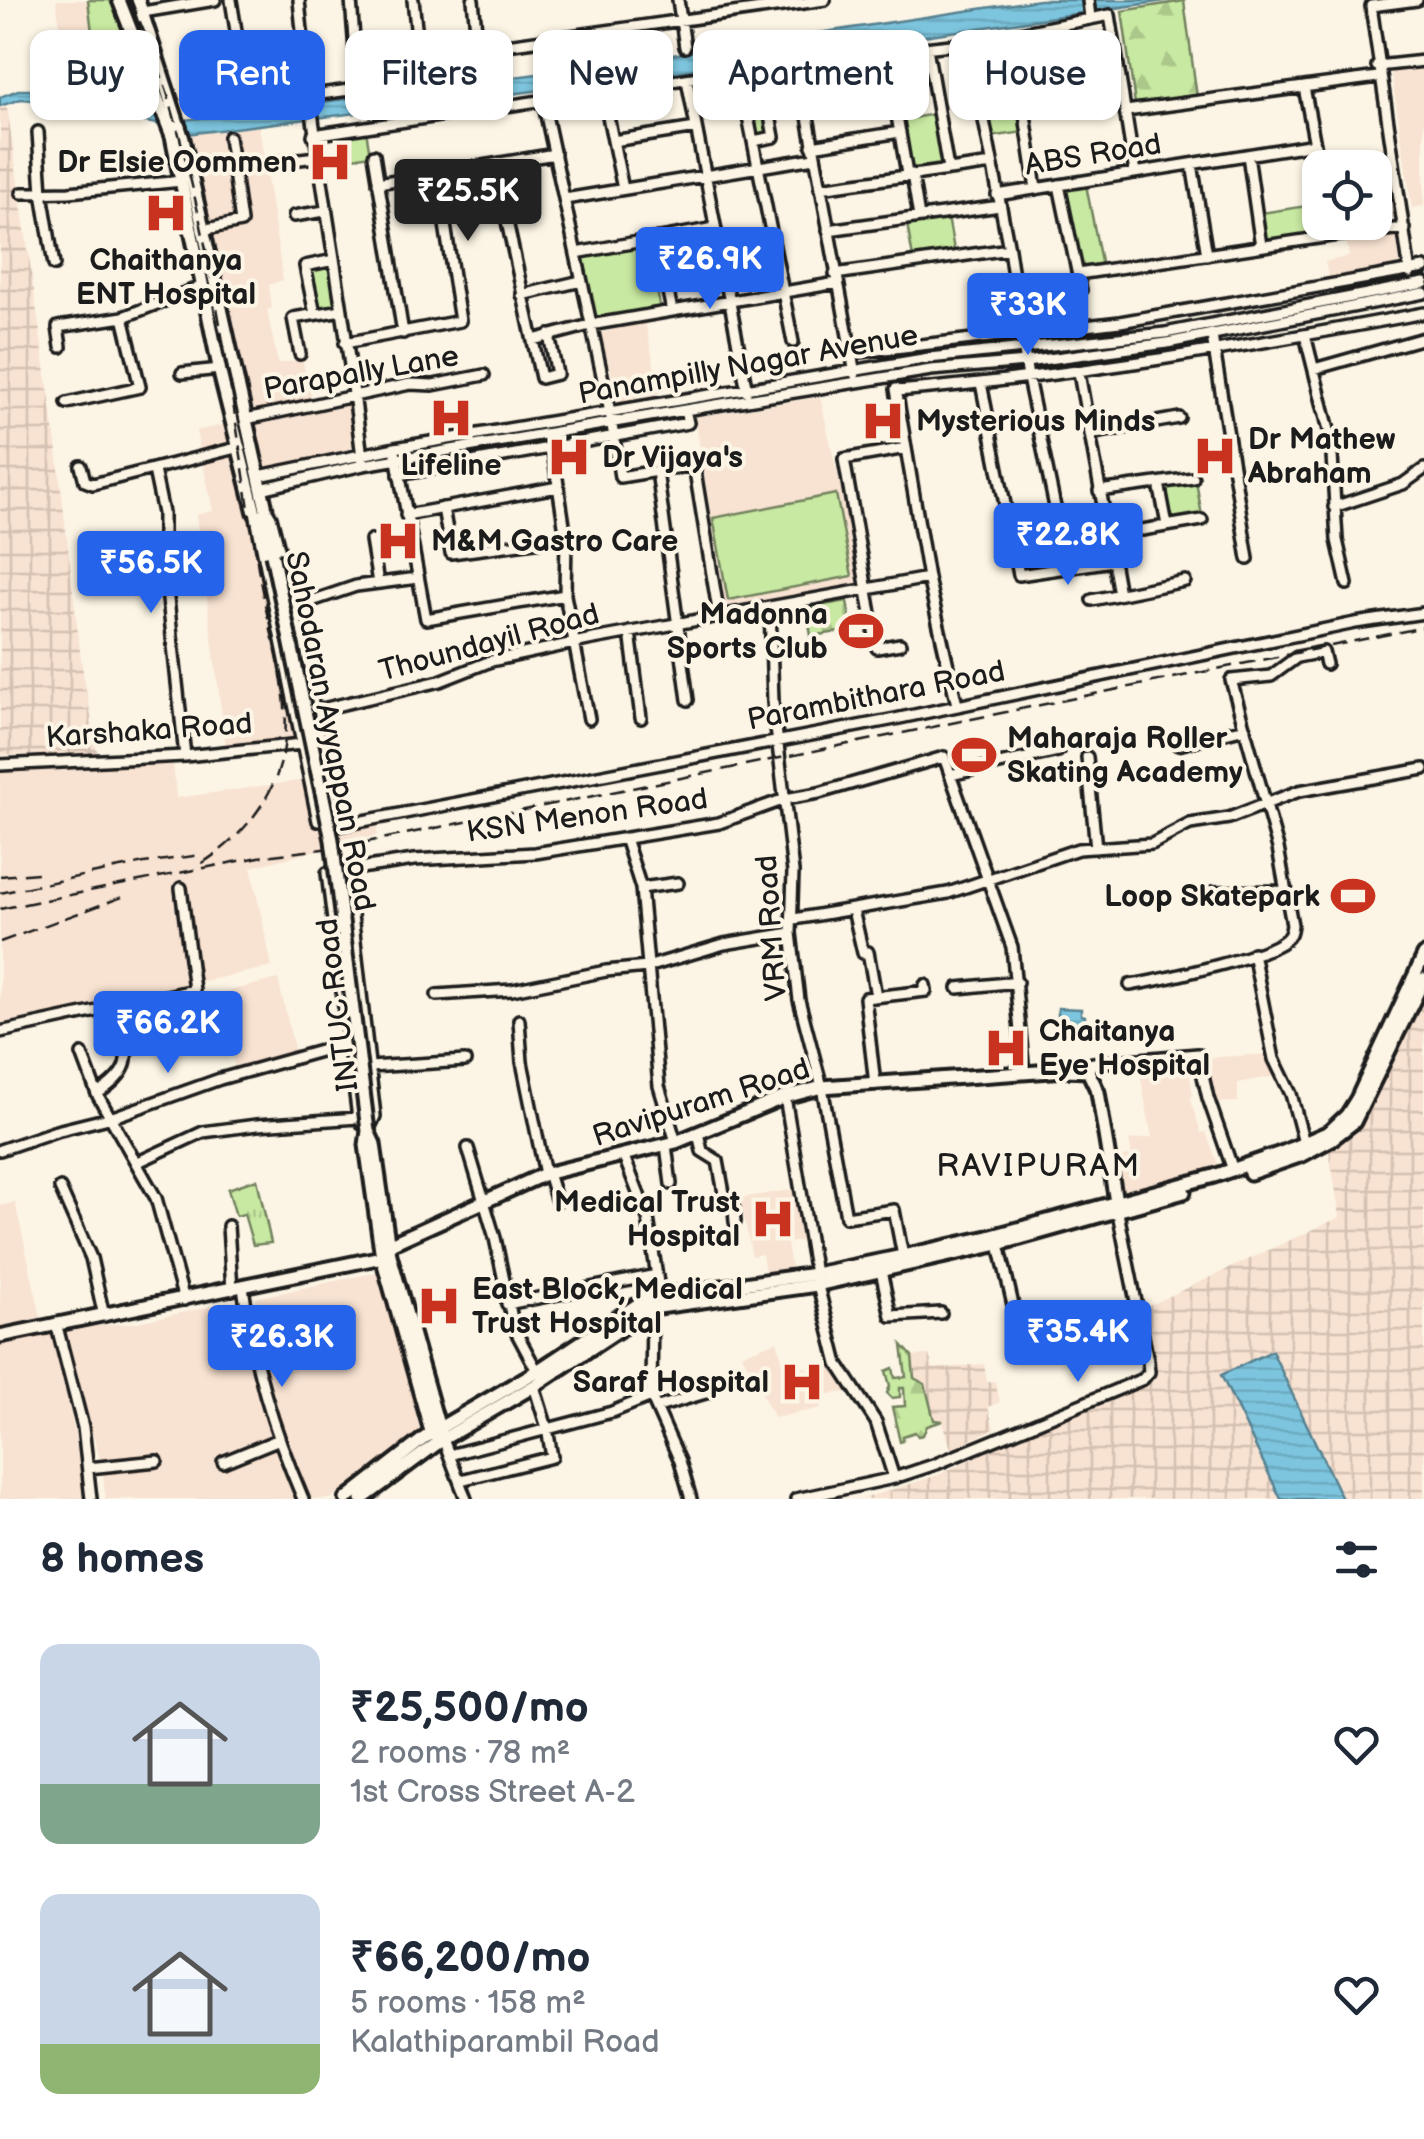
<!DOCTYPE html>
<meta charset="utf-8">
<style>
body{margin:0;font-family:"Balsamiq Sans",sans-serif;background:#f6f6f7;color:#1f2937;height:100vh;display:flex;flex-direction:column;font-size:38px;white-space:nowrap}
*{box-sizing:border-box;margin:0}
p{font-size:32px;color:#747a83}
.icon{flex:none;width:55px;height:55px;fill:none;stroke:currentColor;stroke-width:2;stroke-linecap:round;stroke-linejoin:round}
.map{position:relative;height:1499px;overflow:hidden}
.sheet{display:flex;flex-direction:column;background:#fff;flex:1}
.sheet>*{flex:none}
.hud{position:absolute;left:30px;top:30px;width:1365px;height:90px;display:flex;gap:20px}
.buttons{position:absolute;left:1302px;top:150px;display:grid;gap:20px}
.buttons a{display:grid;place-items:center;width:90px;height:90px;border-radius:20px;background:#fff;box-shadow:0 2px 8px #0004;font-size:50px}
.price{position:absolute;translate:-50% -85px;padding:0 22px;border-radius:10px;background:#2563eb;color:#fff;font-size:32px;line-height:65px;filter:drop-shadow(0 2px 5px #0008)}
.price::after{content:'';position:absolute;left:50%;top:60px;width:30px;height:22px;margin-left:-15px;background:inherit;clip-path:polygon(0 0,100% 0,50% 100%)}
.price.current{background:#222;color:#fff}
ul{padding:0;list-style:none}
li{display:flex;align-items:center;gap:30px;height:250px;padding:0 40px}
li span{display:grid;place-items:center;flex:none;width:280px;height:200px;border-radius:20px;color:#555}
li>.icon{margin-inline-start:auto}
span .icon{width:120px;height:120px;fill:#fffc;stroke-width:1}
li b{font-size:42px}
h2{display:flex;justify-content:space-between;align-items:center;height:120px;padding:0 40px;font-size:42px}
.chip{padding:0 35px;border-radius:20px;background:#fff;box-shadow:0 2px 8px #0004;font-size:35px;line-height:90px}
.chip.current{background:#2563eb;color:#fff}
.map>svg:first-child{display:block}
.built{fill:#f8e2d1}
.industrial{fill:url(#industrial-grid)}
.grass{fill:url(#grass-tufts);stroke:#72825e;stroke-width:2.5}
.forest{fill:url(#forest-firs);stroke:#72825e;stroke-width:2.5}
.cemetery{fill:url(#cemetery-stones);stroke:#72825e;stroke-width:2.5}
.park{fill:#c8e9a1;stroke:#72825e;stroke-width:2.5}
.water{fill:url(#water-rules);stroke:#568190;stroke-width:2.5}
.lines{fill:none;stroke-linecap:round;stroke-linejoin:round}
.minor-casing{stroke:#1c1c1c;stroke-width:16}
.major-casing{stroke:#1c1c1c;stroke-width:19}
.minor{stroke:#fcf5e5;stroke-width:9}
.major{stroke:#fcf5e5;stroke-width:11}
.rail{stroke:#1c1c1c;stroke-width:2.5;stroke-dasharray:15 8;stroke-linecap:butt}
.major-bridge-casing{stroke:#1c1c1c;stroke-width:19;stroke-linecap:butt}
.major-bridge{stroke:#fcf5e5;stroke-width:11}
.labels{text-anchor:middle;stroke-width:8;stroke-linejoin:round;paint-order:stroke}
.street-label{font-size:30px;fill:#1c1c1c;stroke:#fcf5e5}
.poi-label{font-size:30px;font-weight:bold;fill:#1c1c1c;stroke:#fcf5e5;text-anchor:start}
.neighbourhood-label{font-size:32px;letter-spacing:2.5px;fill:#1c1c1c;stroke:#fcf5e5}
</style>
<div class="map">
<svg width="1424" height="1499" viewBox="0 0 1424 1499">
<defs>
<pattern id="industrial-grid" width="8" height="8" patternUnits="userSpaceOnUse" patternTransform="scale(2.5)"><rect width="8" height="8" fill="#f8e2d1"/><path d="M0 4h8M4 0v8" fill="none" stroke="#d4c1b3"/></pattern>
<pattern id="grass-tufts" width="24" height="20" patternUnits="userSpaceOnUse" patternTransform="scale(2.5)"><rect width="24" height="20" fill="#c8e9a1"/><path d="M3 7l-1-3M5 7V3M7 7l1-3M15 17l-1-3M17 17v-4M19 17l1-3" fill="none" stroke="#abc78a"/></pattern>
<pattern id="forest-firs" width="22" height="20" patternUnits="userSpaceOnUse" patternTransform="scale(2.5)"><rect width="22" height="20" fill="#c8e9a1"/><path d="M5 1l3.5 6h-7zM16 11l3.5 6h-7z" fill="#abc78a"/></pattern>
<pattern id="cemetery-stones" width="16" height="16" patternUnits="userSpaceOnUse" patternTransform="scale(2.5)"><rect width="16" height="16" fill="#c8e9a1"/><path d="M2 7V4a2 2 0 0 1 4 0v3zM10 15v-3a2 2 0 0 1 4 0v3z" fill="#abc78a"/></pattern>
<pattern id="water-rules" width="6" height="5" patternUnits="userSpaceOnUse" patternTransform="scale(2.5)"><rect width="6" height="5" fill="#7dc5de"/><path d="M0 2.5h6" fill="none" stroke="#6ba9be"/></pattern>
</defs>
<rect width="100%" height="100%" fill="#fcf5e5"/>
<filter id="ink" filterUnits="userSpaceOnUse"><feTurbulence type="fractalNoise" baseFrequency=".01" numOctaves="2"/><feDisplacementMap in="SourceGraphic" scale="20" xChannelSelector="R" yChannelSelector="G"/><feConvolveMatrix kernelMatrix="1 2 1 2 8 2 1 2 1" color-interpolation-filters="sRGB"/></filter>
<g filter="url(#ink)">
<path class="built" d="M56,0H114L141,69L88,74L89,96L42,87L36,37L61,33Z
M1424,67V206L1412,208L1391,71Z
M259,126L283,280L269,285L272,308L267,310L278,364L302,359L314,407L350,400L357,434L348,453L263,473L187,135Z
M1396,232L1400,267L1329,279L1325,262L1349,256L1346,239Z
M645,321L660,393L620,403L600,333Z
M820,397L863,587L726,609L695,417Z
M227,424L248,506L296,742L226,747L196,515L213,511L196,431Z
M173,759L176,798L306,780L319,830L375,823L378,835L251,867L272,967L0,1024V770Z
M278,979L295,1053L235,1069L220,993Z
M1271,1054L1276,1076L1238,1083V1102L1211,1103L1201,1058Z
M1187,1057L1193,1096L1190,1097L1201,1133L1206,1132L1219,1167L1128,1193L1119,1185L1114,1160L1132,1155L1129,1140L1152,1137L1138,1063Z
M796,1189L804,1240L787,1243L791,1268L765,1273L762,1254L752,1256L740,1198Z
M15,1202L41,1317L0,1327V1206Z
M378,1272L403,1357L420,1432L330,1499H306L272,1403L256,1298Z
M242,1300L259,1404L300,1499H105L103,1469L61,1328L134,1323Z
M52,1333L83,1468L86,1499H0V1345Z
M777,1341L785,1371L835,1362L854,1391L821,1395V1408L774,1418L742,1354Z"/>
<path class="industrial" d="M7,107L55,435L81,660L98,756L0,755V108Z
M1424,998V1499H862L938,1475L1010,1440L1155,1380L1144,1308L1340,1217L1328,1145L1358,1130Z
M929,1355L933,1369L984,1364L987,1382L995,1381L1000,1402L988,1407L994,1429L951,1449L943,1422L934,1420L925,1384L914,1378L912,1356Z"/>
<path class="grass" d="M88,0H114L137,61L96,64Z
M257,1179L271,1243L253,1245L244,1214L236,1216L228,1189Z"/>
<path class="forest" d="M1184,1L1197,97L1135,104L1122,11Z
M902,1345L912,1356L914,1378L925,1384L934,1420L943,1421L927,1426L923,1435L918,1436L915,1432L903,1436V1441L900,1442L892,1407L905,1406L904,1388H900V1397L892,1398L887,1393L890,1386L886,1371L893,1368L895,1378L906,1377Z"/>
<path class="cemetery" d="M847,601L852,630L811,636L807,608Z"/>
<path class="park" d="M759,73L770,128L768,134L755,138L742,76Z
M1074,80L1078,103L1050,108L1046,84Z
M1020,100L1024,132L990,137L986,105Z
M935,114L943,166L909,171L901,120Z
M366,130L370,155L342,160L337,135Z
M1086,185L1102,267L1082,271L1064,189Z
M1320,204V222L1325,223L1326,231L1265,240L1261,213Z
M948,217L954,250L913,258L907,224Z
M649,244L660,307L595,318L583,255Z
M328,263L337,304L316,308L308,268Z
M1196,481L1202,516L1172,521L1169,518L1163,487Z
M836,494L852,576L728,600L713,518Z"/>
<path class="water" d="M1039,0H1171L607,82L187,134L166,126L44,101L21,99L0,106V97L18,90H41L185,120L605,65Z
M1058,1008L1081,1009V1015L1085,1016V1036H1058Z
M1272,1351L1342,1499H1281L1221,1375Z"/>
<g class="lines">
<g class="minor-casing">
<path id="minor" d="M231,0L248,104L479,72L478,49L825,0
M299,0C313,154 345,304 362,458
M351,0L358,90
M413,0L422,81
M473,0L478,49
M678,0L685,47
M1088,0L1090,18
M143,12L215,0
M1013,34L1036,189
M969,43L1009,249L1028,378L1068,569
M927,48L948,169
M886,52L907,174
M798,62L855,374
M1377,66L1424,61
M739,71L793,342
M687,80L747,391
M1304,87L1320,171
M603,92L623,189
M543,101L610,412L620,477L694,465L719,616
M805,104L892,92
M1126,111L1378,77
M38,132L42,193L54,265
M313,135L798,62L969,43L1110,15L1135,173
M613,141L696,128
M753,141L774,137L761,67
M812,146L900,132
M374,155L403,333
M1248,155L1261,246
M284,161L316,157
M1192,164L1207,255
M495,166L541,378L557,374L549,335
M912,174L919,217
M378,183L555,154
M1059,185L1081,290
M820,188L992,164
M22,193L69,192L182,181
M997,195L1315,144
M565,199L814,158
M294,216L325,211
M202,230L241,222L229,137
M828,230L1000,206
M657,238L672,311
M576,253L715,228
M1410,273L1371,6L1417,0
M835,274L1009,249
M1078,274L1331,236L1404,228
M522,295L581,281
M315,314L305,266L334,260
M1305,335L1331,438L1337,540L1347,584
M1212,336L1248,559
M533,340L590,325L837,283
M345,343L460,321L437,173
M61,347L58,327L123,317L203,286
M851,353L1120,322L1424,268
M300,354L293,318L342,310
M1314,369L1424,338
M182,373L220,369
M1079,373L1119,594
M981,383L1019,575L1112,561
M896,389L928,578L957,705
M897,391C1075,376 1249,346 1424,313
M67,403L140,387L123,317
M246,419L410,384L433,385L484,375
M1090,434L1179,418
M552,445L566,538L565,595L589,719
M396,455L426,619L565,595
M81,466L85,481L93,484L240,447
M154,470L163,513V553L185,756
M657,471L688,700
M399,475L688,423L685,410
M259,476L395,448L929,358L1165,333L1424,283
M1159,483L1167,525
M261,489L363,465L685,410L931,370L1026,362L1167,343L1424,293
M1099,491L1193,478
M1334,507L1403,484L1424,469
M443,508L451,553L566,538
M266,509L271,517L294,607L337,826L895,719L1355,623L1424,613
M255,513L318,821L330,818
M406,515L558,487
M1142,530L1202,520
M371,540L378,583
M100,561L163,553
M1092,600L1185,581
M294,607L356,586L418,578
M770,607L773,702L793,872L791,933L799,1000L822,1087L846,1217L894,1210L903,1256
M630,632L641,718
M900,644L877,648L844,459L906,448
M314,711L440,681L491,661L588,640L928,578
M1178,745L1245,728
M1087,757L1096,848
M0,765L185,756L302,744
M950,775L1058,751
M625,838L641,888L659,1086L676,1142
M347,871L375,1116L368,1131L358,1118L327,873L414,860L535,853L719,823L785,799L819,793L944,757L1012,947L1024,1073
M641,888L678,883
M1213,892L1287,891
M853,910L863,953L868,952L876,996
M794,919L948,893L1078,849L1152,844L1190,824L1229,818L1299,791L1424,769
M1253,953L1274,1059L1291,1094L1304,1143
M1130,985C1161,980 1265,957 1285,940C1291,935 1291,931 1292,925L1278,848L1231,680L1271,676L1297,657L1323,652L1326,664
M958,988L1017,982
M437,995L512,990L606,971L647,967L724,944L791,933
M118,1008C125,1053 140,1066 97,1094L156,1198L184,1300
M519,1020L522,1062L545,1174
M0,1032L194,990L181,888
M82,1054L97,1094
M370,1067L465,1061
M1088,1071L1093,1063L1198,1054L1208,1098L1233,1170
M875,1084L865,998L926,991L925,985
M785,1097L815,1274L838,1364L876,1422L894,1478
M698,1133L702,1151L718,1161L726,1204L734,1209L735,1222
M666,1145L671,1184
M468,1148L495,1238L514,1328L537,1371
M0,1150L56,1131L113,1117L220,1079L349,1043
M624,1157L648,1218L660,1296
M138,1162L203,1132L257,1125L358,1118
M548,1173L557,1202
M60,1188L91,1258L104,1316
M228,1226L232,1290
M999,1244L1024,1353
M881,1271L891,1316L941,1313
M243,1287C254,1366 272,1426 303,1499
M507,1304L657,1275
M652,1308L651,1396L680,1461L691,1499
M56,1323L83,1427L91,1499
M658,1407L709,1392
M443,1439L466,1499
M449,1455L612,1412L651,1396
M223,1462L277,1440
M88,1468L157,1461
M461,1480L552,1457L547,1428L534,1386
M796,1499L894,1478L936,1464L1143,1379L1149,1372L1148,1361L1118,1213"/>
</g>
<g class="major-casing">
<path id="major" d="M119,0L172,136L221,377L255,513L263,520L272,554
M138,0L183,139L266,509L263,520
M368,1131L366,1145L382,1257L432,1435
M368,1131L374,1144L390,1255L440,1432
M1250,1173L1302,1155L1332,1139L1354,1122L1424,979
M388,1245L545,1174L676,1142L785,1097L822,1087L1066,1070L1088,1071L1098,1092L1117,1208
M0,1336L382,1257
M346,1499L431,1433L537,1371L649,1297L815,1274L903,1256L988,1237L1214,1176L1281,1153L1329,1132L1347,1115L1357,1099L1424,955
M362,1499L443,1439L534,1386L652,1308L817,1285L999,1244L1184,1192"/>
</g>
<use href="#minor" class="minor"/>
<use href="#major" class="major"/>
<path class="rail" d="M131,0C144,33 159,65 169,99C215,254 234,415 259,574C268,632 294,694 283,753C274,800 239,841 199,865
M0,876L38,873
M0,893L144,863L201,855
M0,909L264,856L347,846L1424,627
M0,942L125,896"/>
<g class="major-bridge-casing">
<path id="major-bridge" d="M272,554L332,840L368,1131"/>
</g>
<use href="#major-bridge" class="major-bridge"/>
</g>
</g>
<defs>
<g id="hospital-bare" transform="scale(3.45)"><path d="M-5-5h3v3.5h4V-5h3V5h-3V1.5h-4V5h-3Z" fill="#c8321e" stroke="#fcf5e5" stroke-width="2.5" paint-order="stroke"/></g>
<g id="stadium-bare" transform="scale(3.45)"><path d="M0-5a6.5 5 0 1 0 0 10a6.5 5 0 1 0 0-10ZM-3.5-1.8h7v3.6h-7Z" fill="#c8321e" stroke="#fcf5e5" stroke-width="2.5" paint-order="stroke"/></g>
</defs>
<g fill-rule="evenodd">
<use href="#hospital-bare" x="330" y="162"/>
<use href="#hospital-bare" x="166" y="213"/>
<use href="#hospital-bare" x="451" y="418"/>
<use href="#hospital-bare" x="883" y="421"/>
<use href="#hospital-bare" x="1215" y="456"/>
<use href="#hospital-bare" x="569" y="457"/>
<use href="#hospital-bare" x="398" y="541"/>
<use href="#stadium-bare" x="861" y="631"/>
<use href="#stadium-bare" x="974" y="755"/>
<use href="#stadium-bare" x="1353" y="896"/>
<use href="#hospital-bare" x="1006" y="1048"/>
<use href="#hospital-bare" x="773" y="1219"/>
<use href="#hospital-bare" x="439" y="1306"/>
<use href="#hospital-bare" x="802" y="1382"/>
</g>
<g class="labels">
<g class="street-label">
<text transform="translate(1093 154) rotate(-9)" y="10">ABS Road</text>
<text transform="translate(748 364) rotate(-10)" y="10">Panampilly Nagar Avenue</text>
<text transform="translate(361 372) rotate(-10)" y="10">Parapally Lane</text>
<text transform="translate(489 642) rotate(-15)" y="10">Thoundayil Road</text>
<text transform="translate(876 695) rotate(-11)" y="10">Parambithara Road</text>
<text transform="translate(149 730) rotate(-4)" y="10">Karshaka Road</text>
<text transform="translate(331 731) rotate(79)" y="10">Sahodaran Ayyappan Road</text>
<text transform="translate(587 815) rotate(-8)" y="10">KSN Menon Road</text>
<text transform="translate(771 928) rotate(-94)" y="10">VRM Road</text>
<text transform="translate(337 1005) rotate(-97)" y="10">INTUC Road</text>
<text transform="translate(701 1102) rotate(-18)" y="10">Ravipuram Road</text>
</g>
<g class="poi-label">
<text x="297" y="172" text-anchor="end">Dr Elsie Oommen</text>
<text x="166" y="270" text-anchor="middle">Chaithanya<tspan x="166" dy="34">ENT Hospital</tspan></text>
<text x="916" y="431">Mysterious Minds</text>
<text x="1248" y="449">Dr Mathew<tspan x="1248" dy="34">Abraham</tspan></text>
<text x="602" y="467">Dr Vijaya's</text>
<text x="451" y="475" text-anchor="middle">Lifeline</text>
<text x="431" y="551">M&amp;M Gastro Care</text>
<text x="828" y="624" text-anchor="end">Madonna<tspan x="828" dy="34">Sports Club</tspan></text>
<text x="1007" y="748">Maharaja Roller<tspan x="1007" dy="34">Skating Academy</tspan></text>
<text x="1320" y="906" text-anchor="end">Loop Skatepark</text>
<text x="1039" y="1041">Chaitanya<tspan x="1039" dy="34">Eye Hospital</tspan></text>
<text x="740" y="1212" text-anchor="end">Medical Trust<tspan x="740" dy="34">Hospital</tspan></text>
<text x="472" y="1299">East Block, Medical<tspan x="472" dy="34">Trust Hospital</tspan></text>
<text x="769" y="1392" text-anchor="end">Saraf Hospital</text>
</g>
<g class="neighbourhood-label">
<text x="1039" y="1176">RAVIPURAM</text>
</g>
</g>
</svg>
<div class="buttons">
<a><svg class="icon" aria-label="locate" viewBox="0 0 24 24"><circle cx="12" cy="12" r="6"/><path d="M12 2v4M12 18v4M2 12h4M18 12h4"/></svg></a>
</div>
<b class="price current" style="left:468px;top:244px">₹25.5K</b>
<b class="price" style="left:710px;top:312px">₹26.9K</b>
<b class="price" style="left:1028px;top:358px">₹33K</b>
<b class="price" style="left:1068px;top:588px">₹22.8K</b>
<b class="price" style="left:151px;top:616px">₹56.5K</b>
<b class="price" style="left:168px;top:1076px">₹66.2K</b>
<b class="price" style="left:1078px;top:1385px">₹35.4K</b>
<b class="price" style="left:282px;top:1390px">₹26.3K</b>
<div class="hud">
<a class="chip">Buy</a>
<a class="chip current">Rent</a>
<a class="chip">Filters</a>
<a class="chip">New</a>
<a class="chip">Apartment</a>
<a class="chip">House</a>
</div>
</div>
<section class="sheet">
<h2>8 homes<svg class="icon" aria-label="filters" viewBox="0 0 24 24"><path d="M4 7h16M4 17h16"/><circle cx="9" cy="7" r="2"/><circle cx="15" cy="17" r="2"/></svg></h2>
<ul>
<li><span style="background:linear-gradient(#c9d6e8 70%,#7fa58c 0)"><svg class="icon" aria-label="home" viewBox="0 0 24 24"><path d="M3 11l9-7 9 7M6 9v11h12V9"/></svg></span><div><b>₹25,500/mo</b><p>2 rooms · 78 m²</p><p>1st Cross Street A-2</p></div><svg class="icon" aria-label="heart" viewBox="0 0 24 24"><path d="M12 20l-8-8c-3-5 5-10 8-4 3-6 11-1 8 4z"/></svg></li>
<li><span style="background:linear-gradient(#c9d6e8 75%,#8fb573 0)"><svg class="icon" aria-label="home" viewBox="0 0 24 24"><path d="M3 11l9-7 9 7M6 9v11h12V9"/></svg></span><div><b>₹66,200/mo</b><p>5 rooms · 158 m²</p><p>Kalathiparambil Road</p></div><svg class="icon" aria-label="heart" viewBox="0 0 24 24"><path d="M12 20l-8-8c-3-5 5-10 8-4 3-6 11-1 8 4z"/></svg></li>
</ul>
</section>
